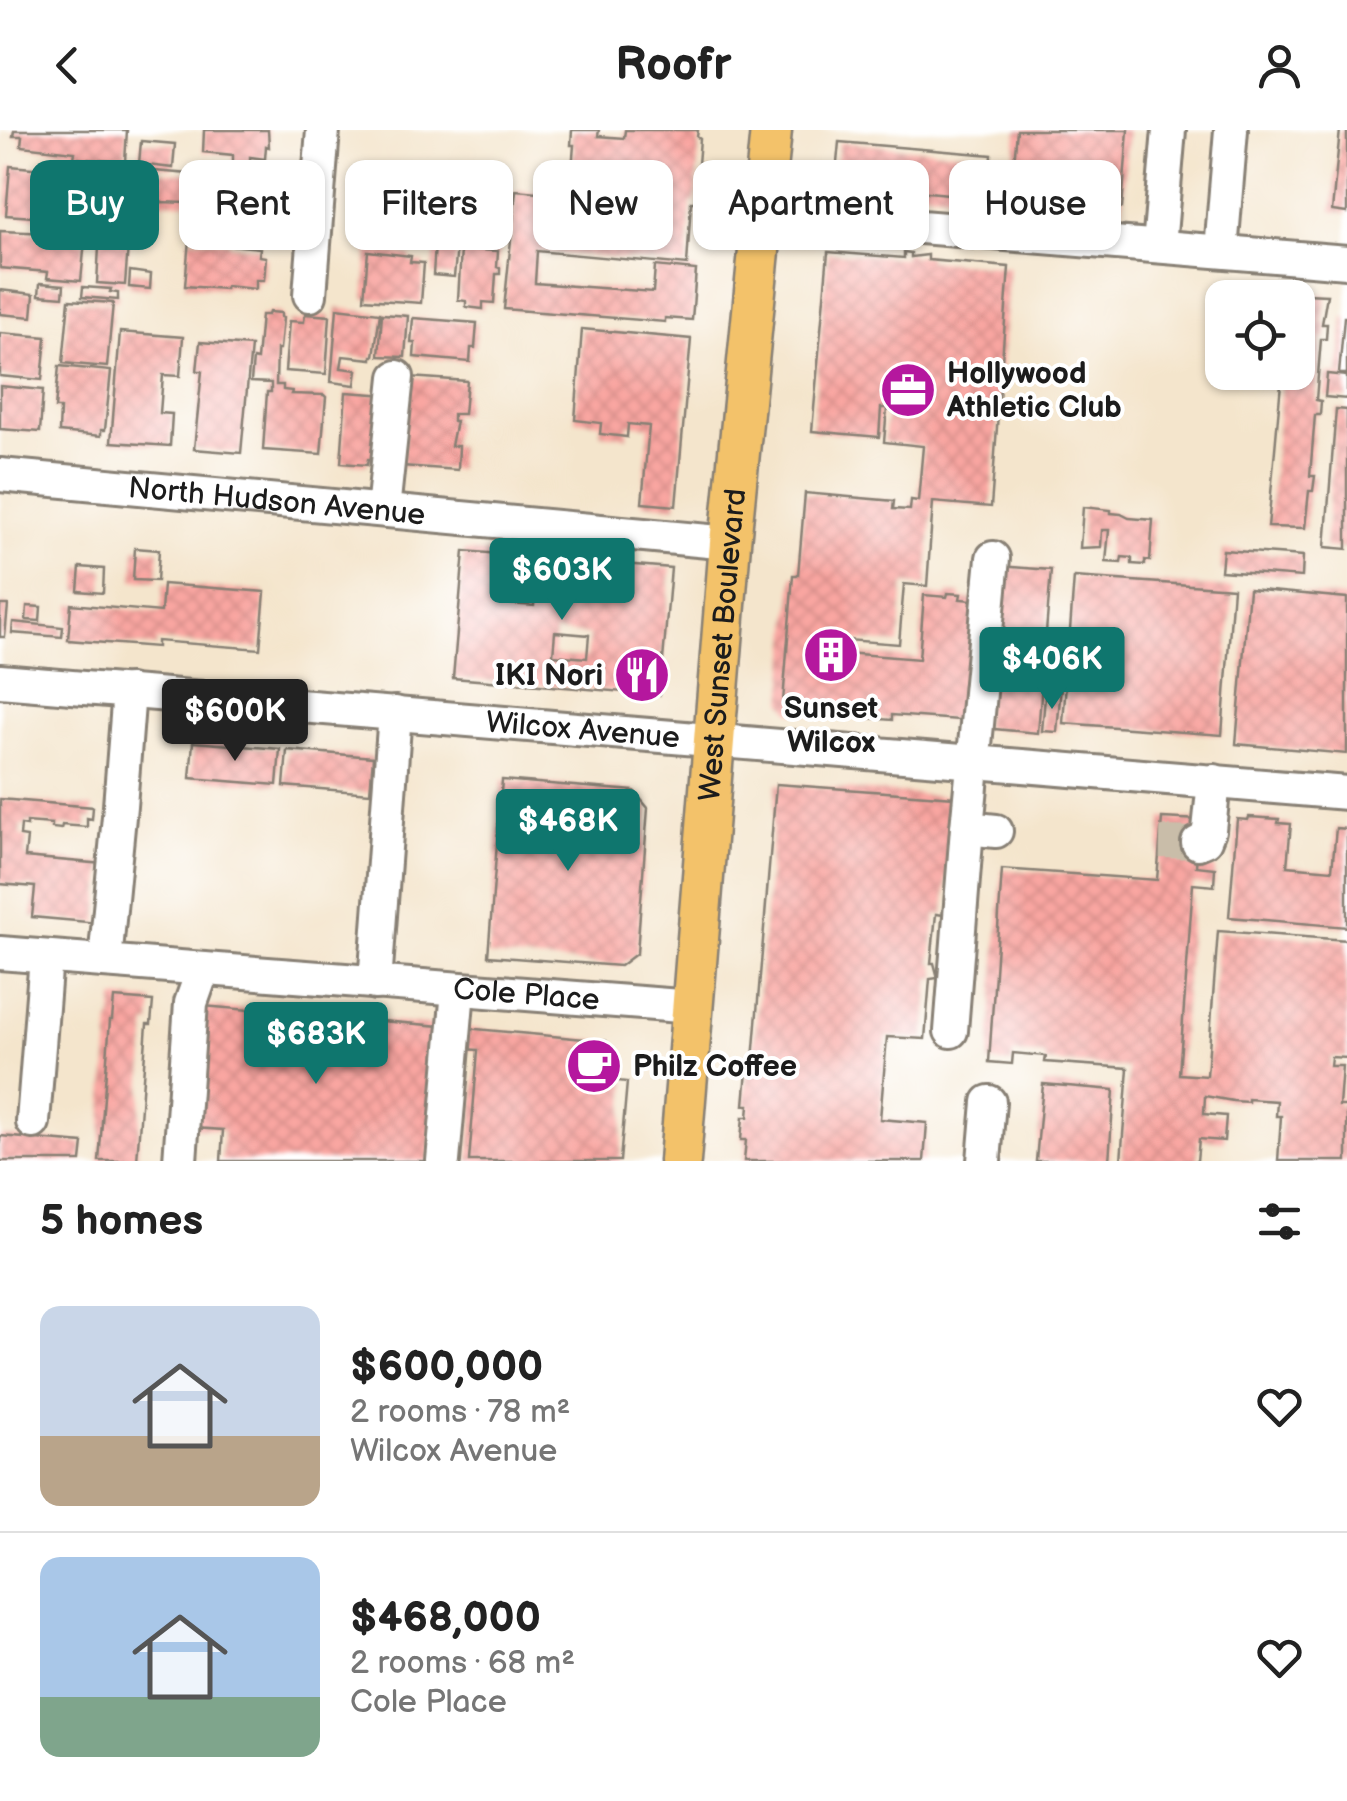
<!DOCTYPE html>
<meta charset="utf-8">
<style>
body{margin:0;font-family:"Balsamiq Sans",sans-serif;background:#f6f6f6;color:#222;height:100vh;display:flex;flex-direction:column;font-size:38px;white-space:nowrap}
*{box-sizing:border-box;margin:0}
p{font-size:32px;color:#767676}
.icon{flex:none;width:55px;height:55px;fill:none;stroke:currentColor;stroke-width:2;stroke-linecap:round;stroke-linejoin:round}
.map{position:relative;height:1031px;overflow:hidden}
.sheet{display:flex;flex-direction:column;background:#fff;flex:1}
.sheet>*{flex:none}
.guide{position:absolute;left:30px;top:30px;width:1288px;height:90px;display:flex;gap:20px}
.controls{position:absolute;left:1205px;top:150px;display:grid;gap:20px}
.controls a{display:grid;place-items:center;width:110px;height:110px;border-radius:20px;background:#fff;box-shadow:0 2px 8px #0004;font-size:50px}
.price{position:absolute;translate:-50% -85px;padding:0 22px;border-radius:10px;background:#0f766e;color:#fff;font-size:32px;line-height:65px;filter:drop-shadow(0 2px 5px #0008)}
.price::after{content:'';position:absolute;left:50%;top:60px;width:30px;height:22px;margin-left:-15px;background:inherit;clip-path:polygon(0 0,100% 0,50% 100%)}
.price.selected{background:#222;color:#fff}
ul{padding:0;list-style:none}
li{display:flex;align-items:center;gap:30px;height:250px;padding:0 40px}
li+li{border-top:2px solid #e0e0e0}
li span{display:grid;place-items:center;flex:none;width:280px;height:200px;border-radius:20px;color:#555}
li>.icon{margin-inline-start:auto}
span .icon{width:120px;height:120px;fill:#fffc;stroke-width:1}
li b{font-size:42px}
h2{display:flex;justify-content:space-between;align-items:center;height:120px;padding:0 40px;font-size:42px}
.pill{padding:0 35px;border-radius:20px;background:#fff;box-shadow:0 2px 8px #0004;font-size:35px;line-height:90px}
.pill.selected{background:#0f766e;color:#fff}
header{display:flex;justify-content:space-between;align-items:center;height:130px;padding:0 40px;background:#fff;font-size:45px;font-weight:700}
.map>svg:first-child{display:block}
.building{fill:url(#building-cross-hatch);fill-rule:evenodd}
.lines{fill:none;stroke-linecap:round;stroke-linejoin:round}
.minor-tunnel{stroke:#c9bda9;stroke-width:32;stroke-dasharray:32 16;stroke-linecap:butt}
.minor-casing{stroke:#888074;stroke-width:38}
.major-casing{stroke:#888074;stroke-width:45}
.minor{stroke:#fff;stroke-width:32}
.major{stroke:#f3c26a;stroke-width:40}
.labels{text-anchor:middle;stroke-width:8;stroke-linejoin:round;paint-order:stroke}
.poi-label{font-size:30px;font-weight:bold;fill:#1c1c1c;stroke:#fff;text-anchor:start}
.street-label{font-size:30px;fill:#1c1c1c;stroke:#fff}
</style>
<header><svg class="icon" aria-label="back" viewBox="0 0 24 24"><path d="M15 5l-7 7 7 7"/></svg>Roofr<svg class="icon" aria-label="person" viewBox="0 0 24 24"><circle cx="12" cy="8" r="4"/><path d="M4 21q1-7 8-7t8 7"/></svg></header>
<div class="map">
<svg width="1347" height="1031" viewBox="0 0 1347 1031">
<defs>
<pattern id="building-cross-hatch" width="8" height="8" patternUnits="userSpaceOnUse" patternTransform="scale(2.5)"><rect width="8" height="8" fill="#f9a6a1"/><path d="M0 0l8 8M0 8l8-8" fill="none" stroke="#d58e8a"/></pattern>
</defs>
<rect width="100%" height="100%" fill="#fff"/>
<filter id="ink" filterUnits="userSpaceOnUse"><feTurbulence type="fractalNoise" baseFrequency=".01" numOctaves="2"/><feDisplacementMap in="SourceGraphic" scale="20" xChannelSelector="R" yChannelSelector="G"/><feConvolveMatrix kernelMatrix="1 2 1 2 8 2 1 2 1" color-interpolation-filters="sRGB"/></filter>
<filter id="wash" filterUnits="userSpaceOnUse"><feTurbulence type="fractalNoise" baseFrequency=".0048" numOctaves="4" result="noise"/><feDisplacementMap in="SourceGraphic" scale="40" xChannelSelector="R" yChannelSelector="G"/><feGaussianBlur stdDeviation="2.25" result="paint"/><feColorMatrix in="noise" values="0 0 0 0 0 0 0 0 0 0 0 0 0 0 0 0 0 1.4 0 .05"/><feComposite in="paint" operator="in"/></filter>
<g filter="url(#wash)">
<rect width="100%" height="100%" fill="#f4e5cc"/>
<g id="blocks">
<path class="building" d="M14,0H127L125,32L74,28L75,22L21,16L22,6H13Z
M204,0H268L269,17L266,16L265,29L250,27V33L233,32V25L203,22Z
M572,0H599L598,6L624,8L625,0H698L697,7L700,9L695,72H691L687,135L537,121L535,153L653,162L655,136L696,140L692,190L665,188V192L504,179L516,60L570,65L574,15H571Z
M1017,0H1128L1122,78L1011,68Z
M1340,0H1347V83L1332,81Z
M141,11L175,14L173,38L139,34Z
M839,12L992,25L989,68L917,61V64L835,54Z
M87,35L101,36L99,51L86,49Z
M10,36L76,42L69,93L53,92L54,78L48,77L47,88L6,85Z
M154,41L189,44L186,73L160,72L157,100L134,98L137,73L151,74Z
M194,45L212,46L211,51H218V49L240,51V53L246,54V51L266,55L263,80L270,81L269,101L236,98L237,94L189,88Z
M91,55L132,59L129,93L88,90Z
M376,57L449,63L448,79L432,77L430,92L446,93L445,110L372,103Z
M100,99L129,102L125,155L97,153Z
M0,101L50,103V105L74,107V110L85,111L81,151L47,148L48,142L0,138Z
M189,109L230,112L229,115L260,118L259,126L266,127L264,150H256V159L226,156L225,159L185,156Z
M435,114L457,116L454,147L433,145Z
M461,119L498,121L497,137L500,138V144H496L494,173L483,172V179L466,177V171L458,170Z
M368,121L411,126L410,132L424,133L421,173L364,169Z
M828,122L904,128V122L911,123V127L928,125V130L1009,137L991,377L933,372L927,456L904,454L899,514L834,509L833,522L919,529L924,465L947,467L948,463L961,464L960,469L983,471L972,591L892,585V590L791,582L783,572L793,445H798L805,363L894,371L893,379L910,380L911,370L918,371L923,316L884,312L887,278H881L879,307L812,301Z
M130,141L151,144L150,159L129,157Z
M40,153L64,155L63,167L39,165Z
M83,157L111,159L110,162L118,163V170L82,167Z
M0,160L34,164L32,187L0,184Z
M1283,163L1327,165L1322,194H1327L1326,209H1321L1316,270L1321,271L1320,285H1315L1310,346H1315L1313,361H1309L1305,398L1268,397L1282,242H1298V168H1283Z
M69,170L113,173L107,237L63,233Z
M337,178L380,183L374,226H372V229L343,226L341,238L357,240L355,255L331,252Z
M269,182L281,183V187L283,188L280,219H277L276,255H283V260L292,261L291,264L324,265L326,267L321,324L263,320L267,262H271V253L251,252L253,229L257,230L261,185H268Z
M305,184L330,186L326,244L285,241L289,191L304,192Z
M382,184L408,186L405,227L379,226Z
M1344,187H1347V244H1339Z
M413,188L477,193L475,218H471L470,232L414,227L415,213H411Z
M582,199L691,209L676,376L642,373L649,296L628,294L627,307L600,304L601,293L575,290Z
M120,202L183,207L180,246L163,245L160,283L172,284L170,316L111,312Z
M0,203L46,207L42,250L0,246Z
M200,212L251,216L241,323L194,319L202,241H197Z
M59,236L111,241L105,300H101V306L59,302L60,278H55Z
M1327,244L1347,246V269L1325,267Z
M409,247L467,251L464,284H453V291H456L451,316H459L458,340L402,336Z
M0,256L43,260L40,302L0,299Z
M346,262L388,265L383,330L368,329L367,335L341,333Z
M1336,279L1347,280V419L1325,417Z
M1083,377L1111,380V383L1121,384L1129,388L1153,390L1150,431L1145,430V435L1132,434V428L1122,427L1121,433L1106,432L1109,400H1102L1101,417L1080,418Z
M135,418L159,420L157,451L133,450Z
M1223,420L1303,426L1302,447L1221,441Z
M464,421L671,438L660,565L453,548ZM514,451L536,453L534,476L512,474ZM555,502L589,505L587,528L553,525Z
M998,436L1051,440L1038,603L984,598Z
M80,437L104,439L103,463L78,461Z
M1074,447L1233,458L1222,605L1063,593Z
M163,454L265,462L260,519L157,511V517L68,510L71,474L161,482Z
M1249,459L1347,468V624L1236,614Z
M0,475H8L5,507H0Z
M27,476L41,477L40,491L26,490Z
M13,492L63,497L62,507L12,503Z
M1055,556H1061L1057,602L1042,601L1045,567L1054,568Z
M193,612L280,619L277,655L190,648Z
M287,620L373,627L370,663L284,656Z
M502,650L634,661L648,678L637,823L620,836L488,826Z
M776,654L954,667L944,785L936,784L931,833H934L938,848L930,849L925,909L887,907L880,989L927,993L924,1031H744L746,1010H741L743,987H748L749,975H744L747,941L752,942Z
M0,669L93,677L92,689L87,688V697L62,695L61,699L52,698V694L27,692V696L21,695L20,706L27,707L25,727L103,734L98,793L32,787L35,757L0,754Z
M1249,687L1279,689L1278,693L1291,694L1287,736L1332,740L1336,698L1347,699V797L1229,787L1237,689L1248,690Z
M1162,688L1200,690L1196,736L1215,738L1214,756L1193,754L1179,944L1207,946L1218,801L1347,810V928L1331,927L1330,936H1342L1339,976H1347V1031H1278L1281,986H1276L1277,971L1248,969V972L1233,971L1205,966L1204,984L1226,986L1224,1011L1199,1009L1197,1031H1121L1128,938L1045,932L1046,926L1013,923L1012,934L989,932L1002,739L1157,750Z
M114,868L153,871L151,894H147L137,1031H99L110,890H112Z
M203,876L440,896L429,1031H221L223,1000L194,998Z
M465,898L606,911L604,926L610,927L609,950L627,952L620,1031H469L478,920L464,919Z
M1043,954L1114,960L1109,1031H1036Z
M0,1006L83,1013L81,1031H0Z"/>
</g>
</g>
<g filter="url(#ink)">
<use href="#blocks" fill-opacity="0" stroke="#888074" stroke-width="2.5"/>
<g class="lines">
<path class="minor-tunnel" d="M1160,712L1198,713"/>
<g class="minor-casing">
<g id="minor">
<path d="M762,84L1347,132"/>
<path d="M1159,116L1169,0"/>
<path d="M1221,121L1231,0"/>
<path d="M310,165L323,0"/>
<path id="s1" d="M0,345L730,413"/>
<path d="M383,380L397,247"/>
<path d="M993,428L967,698L996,701"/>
<path id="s2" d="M0,551L1347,663"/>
<path d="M1198,713L1205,710L1209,700L1214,651"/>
<path id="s3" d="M0,823L693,877"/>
<path d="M105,831L120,676L129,561"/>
<path d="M375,853L395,583"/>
<path d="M951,901L967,698"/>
<path d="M33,992L46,827"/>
<path d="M180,1031L191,873L203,839"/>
<path d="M443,1031L458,860"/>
<path d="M984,1031L989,972"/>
</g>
</g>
<g class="major-casing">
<g id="major">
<path id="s4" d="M680,1031L730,413L771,0"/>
</g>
</g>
<use href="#minor" class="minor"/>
<use href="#major" class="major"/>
</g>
</g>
<defs>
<g id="office-disc" transform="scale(2.875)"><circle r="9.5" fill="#b5179e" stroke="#fff"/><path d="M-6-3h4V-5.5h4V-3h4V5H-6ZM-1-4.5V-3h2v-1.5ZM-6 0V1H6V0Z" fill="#fff"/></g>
<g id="building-disc" transform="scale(2.875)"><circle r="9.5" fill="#b5179e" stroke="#fff"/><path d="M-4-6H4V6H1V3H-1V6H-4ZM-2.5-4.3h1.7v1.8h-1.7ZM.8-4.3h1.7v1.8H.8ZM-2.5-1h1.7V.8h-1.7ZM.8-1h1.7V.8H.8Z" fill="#fff"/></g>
<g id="restaurant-disc" transform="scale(2.875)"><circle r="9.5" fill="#b5179e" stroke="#fff"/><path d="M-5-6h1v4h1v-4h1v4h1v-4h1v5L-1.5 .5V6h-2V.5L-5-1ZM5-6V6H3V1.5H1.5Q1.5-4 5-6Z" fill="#fff"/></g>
<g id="cafe-disc" transform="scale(2.875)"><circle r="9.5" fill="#b5179e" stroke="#fff"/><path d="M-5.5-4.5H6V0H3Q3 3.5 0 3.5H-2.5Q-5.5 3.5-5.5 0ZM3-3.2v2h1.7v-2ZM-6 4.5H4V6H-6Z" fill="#fff"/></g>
</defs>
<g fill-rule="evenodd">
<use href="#office-disc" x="908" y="260"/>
<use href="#building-disc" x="831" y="525"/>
<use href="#restaurant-disc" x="642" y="545"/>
<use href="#cafe-disc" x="594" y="936"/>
</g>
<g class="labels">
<g class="poi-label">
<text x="947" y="253">Hollywood<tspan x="947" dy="34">Athletic Club</tspan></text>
<text x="603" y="555" text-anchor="end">IKI Nori</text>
<text x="831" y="588" text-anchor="middle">Sunset<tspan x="831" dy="34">Wilcox</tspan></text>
<text x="633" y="946">Philz Coffee</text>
</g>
<g class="street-label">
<text dy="10" stroke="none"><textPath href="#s1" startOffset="278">North Hudson Avenue</textPath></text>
<text dy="10" stroke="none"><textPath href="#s4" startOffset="518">West Sunset Boulevard</textPath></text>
<text dy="10" stroke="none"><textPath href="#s2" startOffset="585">Wilcox Avenue</textPath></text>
<text dy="10" stroke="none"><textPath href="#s3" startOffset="528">Cole Place</textPath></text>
</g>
</g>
</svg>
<div class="controls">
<a><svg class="icon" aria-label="locate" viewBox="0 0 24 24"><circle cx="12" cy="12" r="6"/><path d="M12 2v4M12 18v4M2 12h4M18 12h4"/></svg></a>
</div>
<b class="price" style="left:562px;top:493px">$603K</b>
<b class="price" style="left:1052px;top:582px">$406K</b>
<b class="price selected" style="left:235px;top:634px">$600K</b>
<b class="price" style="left:568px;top:744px">$468K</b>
<b class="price" style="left:316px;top:957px">$683K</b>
<div class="guide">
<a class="pill selected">Buy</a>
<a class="pill">Rent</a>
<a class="pill">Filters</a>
<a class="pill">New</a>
<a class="pill">Apartment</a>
<a class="pill">House</a>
</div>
</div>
<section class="sheet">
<h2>5 homes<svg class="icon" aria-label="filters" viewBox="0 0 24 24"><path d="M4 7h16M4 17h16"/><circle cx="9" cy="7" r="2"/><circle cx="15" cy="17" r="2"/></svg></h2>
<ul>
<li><span style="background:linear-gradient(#c9d6e8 65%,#b9a48a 0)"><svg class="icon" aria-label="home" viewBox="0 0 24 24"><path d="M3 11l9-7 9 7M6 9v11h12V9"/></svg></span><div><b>$600,000</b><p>2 rooms · 78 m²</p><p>Wilcox Avenue</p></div><svg class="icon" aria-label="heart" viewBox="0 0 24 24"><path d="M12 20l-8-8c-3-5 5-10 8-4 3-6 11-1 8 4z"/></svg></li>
<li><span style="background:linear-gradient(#a9c7e8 70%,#7fa58c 0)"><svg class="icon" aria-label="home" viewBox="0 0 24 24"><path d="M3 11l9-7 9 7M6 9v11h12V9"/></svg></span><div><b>$468,000</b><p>2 rooms · 68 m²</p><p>Cole Place</p></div><svg class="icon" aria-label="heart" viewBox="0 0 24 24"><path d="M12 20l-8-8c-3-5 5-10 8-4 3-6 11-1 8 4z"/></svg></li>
</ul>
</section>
